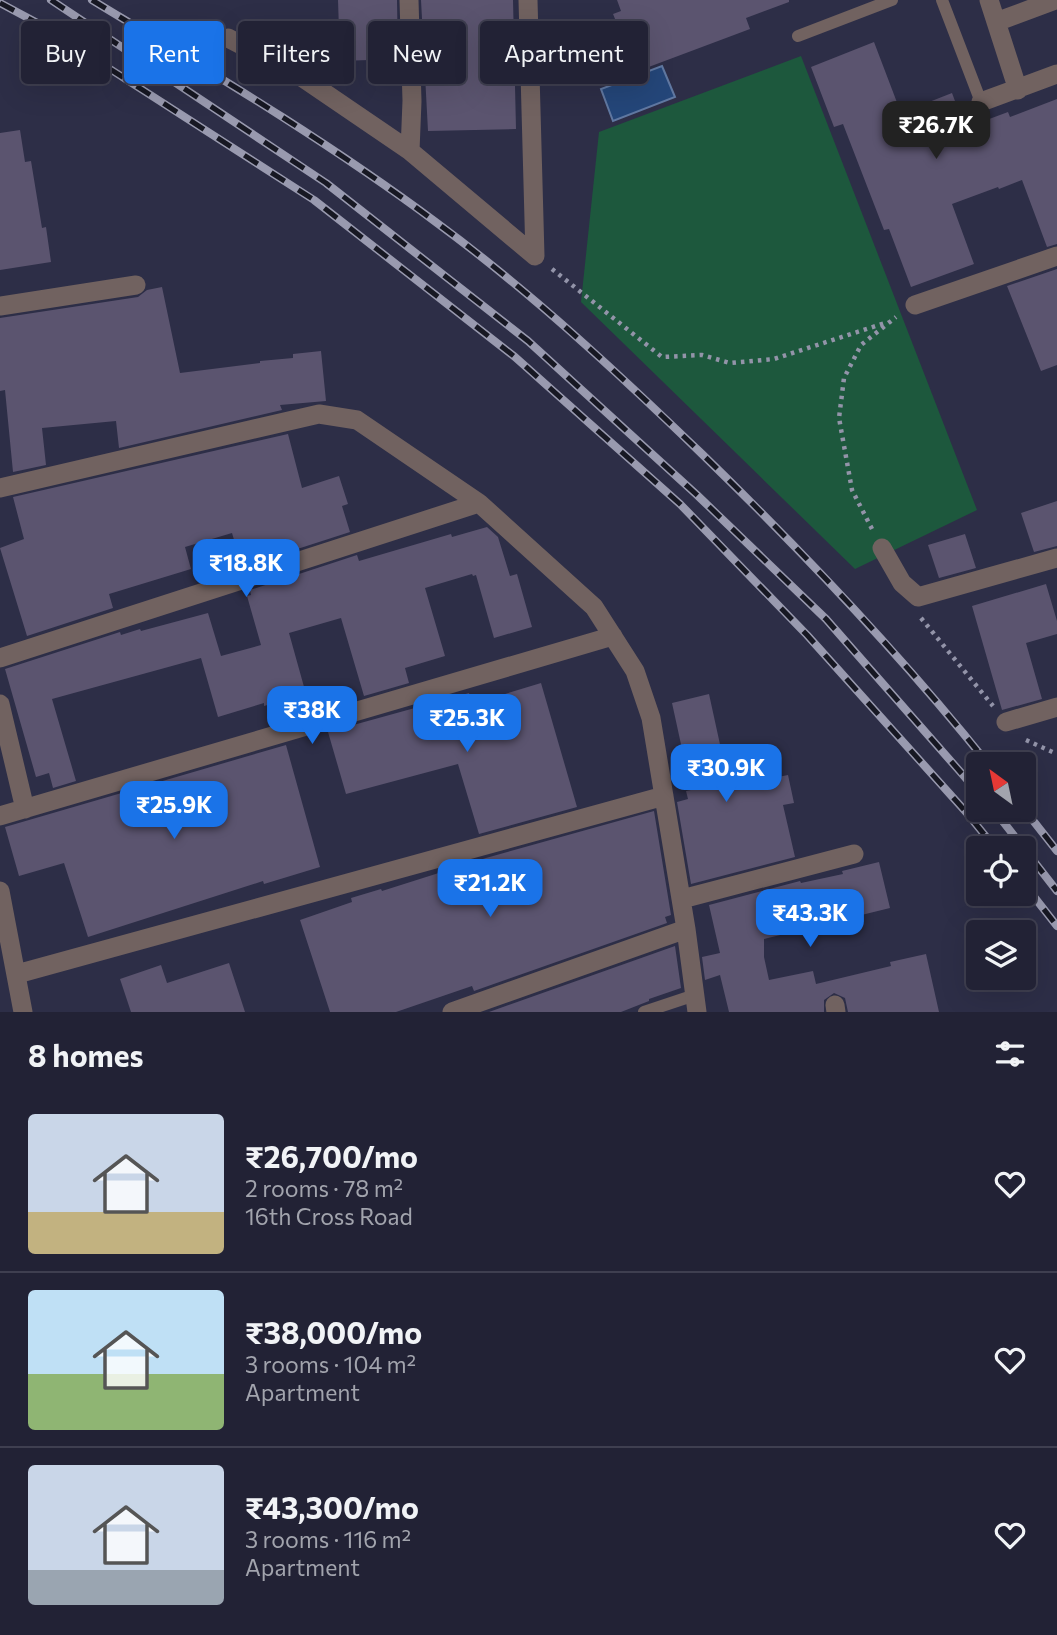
<!DOCTYPE html>
<meta charset="utf-8">
<style>
body{margin:0;font-family:Commissioner,sans-serif;background:#2a2a3d;color:#f1f3f6;height:100vh;display:flex;flex-direction:column;font-size:26px;white-space:nowrap}
*{box-sizing:border-box;margin:0}
p{font-size:23px;color:#a2a4ad}
.icon{flex:none;width:38px;height:38px;fill:none;stroke:currentColor;stroke-width:2;stroke-linecap:round;stroke-linejoin:round}
.map{position:relative;height:1012px;overflow:hidden}
.panel{display:flex;flex-direction:column;background:#222235;flex:1}
.panel>*{flex:none}
.top-card{position:absolute;left:21px;top:21px;width:700px;height:63px;display:flex;gap:14px}
.needle{width:46px;rotate:327deg}
.controls{position:absolute;left:966px;top:752px;display:grid;gap:14px}
.controls a{display:grid;place-items:center;width:70px;height:70px;border-radius:7px;background:#222235;box-shadow:0 7px 28px #0002,0 0 0 2px #3f3f50;font-size:35px}
.price{position:absolute;translate:-50% -60px;padding:0 16px;border-radius:14px;background:#1a73e8;color:#fff;font-size:23px;line-height:46px;filter:drop-shadow(0 2px 4px #0008)}
.price::after{content:'';position:absolute;left:50%;top:42px;width:21px;height:16px;margin-left:-10px;background:inherit;clip-path:polygon(0 0,100% 0,50% 100%)}
.price.active{background:#222;color:#fff}
ul{padding:0;list-style:none}
li{display:flex;align-items:center;gap:21px;height:175px;padding:0 28px}
li+li{border-top:2px solid #3f3f50}
li span{display:grid;place-items:center;flex:none;width:196px;height:140px;border-radius:7px;color:#555}
li>.icon{margin-inline-start:auto}
span .icon{width:84px;height:84px;fill:#fffc;stroke-width:1}
li b{font-size:30px}
h2{display:flex;justify-content:space-between;align-items:center;height:84px;padding:0 28px;font-size:30px}
.tag{padding:0 24px;border-radius:7px;background:#222235;box-shadow:0 7px 28px #0002,0 0 0 2px #3f3f50;font-size:24px;line-height:63px}
.tag.active{background:#1a73e8;color:#fff}
.map>svg:first-child{display:block}
.green{fill:#1d583d}
.water{fill:#244679;stroke:#6078a1;stroke-width:2}
.building{fill:#5b546f}
.lines{fill:none;stroke-linecap:round;stroke-linejoin:round}
.path{stroke:#9394a9;stroke-width:4.5;stroke-dasharray:3.5 5;stroke-linecap:butt}
.service{stroke:#716260;stroke-width:12}
.minor{stroke:#716260;stroke-width:19}
.rail-casing{stroke:#999aaf;stroke-width:8}
.rail{stroke:#171823;stroke-width:5;stroke-dasharray:16;stroke-linecap:butt}
</style>
<div class="map">
<svg width="1057" height="1012" viewBox="0 0 1057 1012">
<rect width="100%" height="100%" fill="#2d2e47"/>
<path class="green" d="M801,56L977,510L855,569L581,302L599,132Z"/>
<path class="water" d="M662,66L675,97L613,121L601,89Z"/>
<path class="building" d="M338,0H397L398,59L340,61Z
M421,0H513L516,129L428,131Z
M617,0H789V2L746,18L750,29L630,74L614,33L620,31L613,14L621,11Z
M874,42L901,113L952,93L965,128L1008,112L1010,117L1057,99V244L1047,247L1022,180L999,189L998,187L952,204L974,264L911,287L889,229L884,230L843,124L834,127L811,67Z
M20,130L25,162L31,161L42,228L46,227L51,262L0,270V133Z
M1057,269V365L1041,371L1007,286Z
M162,287L180,373L260,363V361L293,358V354L321,351L326,401L280,405L282,410L119,448L116,421L42,428L46,465L13,472L5,390L0,391V318L138,297L147,290Z
M288,434L302,488L339,476L348,504L342,506L350,532L242,567L232,533L185,547L191,569L109,594L113,608L27,636L0,548L24,539L13,497Z
M1057,501V546L1034,552L1021,513Z
M487,527L498,537L510,576L517,574L532,627L494,638L476,575L473,576L472,574L425,588L445,656L405,668L409,683L364,696L341,618L289,633L306,694L264,706V703L218,717L201,658L52,699L76,781L53,788L49,773L36,777L5,669L120,632L121,635L140,629L141,631L208,613L221,656L261,645L247,596L251,595L250,590L357,555L359,561L451,534L452,537Z
M965,534L976,568L939,578L928,545Z
M1046,584L1057,621V634L1026,643L1042,699L1002,710L972,606Z
M541,683L577,807L479,834L458,764L346,794L328,732L469,693L472,704Z
M709,694L728,781L742,778L744,784L788,775L794,803L783,805L795,857L691,884L677,802L688,799L686,791L691,790L672,703Z
M286,745L320,867L264,884L263,881L88,937L64,863L19,876L5,827Z
M654,811L671,915L665,917L667,923L474,991L472,986L396,1012H330L300,920L352,902L351,898L381,889L382,891L486,858Z
M879,862L890,908L764,939V957L769,980L813,971L816,984L891,966L890,962L926,954L939,1012H848L845,998L834,993L824,1000V1012H729L720,975L705,980L702,957L720,953L709,905L800,881L801,883L843,874L842,871Z
M675,946L681,988L649,999V1001L621,1012H489Z
M229,963L245,1012H131L120,979L161,965L167,983Z"/>
<g class="lines">
<path class="path" d="M552,269L662,357L702,355L730,363L774,359L888,322
M872,529L852,490L839,418L844,378L861,345L896,317
M921,618L993,706
M1026,740L1057,754"/>
<path class="service" d="M942,0L981,102
M798,36L892,0
M644,1012L695,995"/>
<path class="minor" d="M409,0L412,101L410,151L535,256
M528,0L535,256
M989,0L1018,90
M996,22L1055,0
M228,38L297,74L410,151
M981,102L1057,74
M915,305L1057,256
M0,306L136,285
M0,488L319,414L357,420L479,503L594,607L635,671L651,718L686,929L697,1012
M882,548L902,583L918,597L1057,558
M0,658L479,503
M0,704L25,809
M1006,722L1057,707
M0,816L613,636
M0,891L23,1012
M682,899L854,854
M17,974L664,796
M835,1005L836,1012
M452,1012L686,929"/>
<g class="rail-casing">
<path id="rail" d="M51,0L326,183L528,341L697,495L826,619L978,792
M92,0C209,71 327,141 437,223C532,293 618,373 702,454C803,552 900,654 989,765
M0,3L43,26L314,200L515,357L680,504L807,635L966,812L996,849
M1024,809L1057,851
M994,810L1057,891
M1024,884L1057,926"/>
</g>
<use href="#rail" class="rail"/>
</g>
</svg>
<div class="controls">
<a><svg class="needle" viewBox="-14 -14 28 28"><path d="M0-13l5 13h-10z" fill="#e53935"/><path d="M0 13l5-13h-10z" fill="#a2a4ad"/></svg></a>
<a><svg class="icon" aria-label="locate" viewBox="0 0 24 24"><circle cx="12" cy="12" r="6"/><path d="M12 2v4M12 18v4M2 12h4M18 12h4"/></svg></a>
<a><svg class="icon" aria-label="layers" viewBox="0 0 24 24"><path d="M12 4l9 5-9 5-9-5zM3 14l9 5 9-5"/></svg></a>
</div>
<b class="price active" style="left:936px;top:161px">₹26.7K</b>
<b class="price" style="left:246px;top:599px">₹18.8K</b>
<b class="price" style="left:312px;top:746px">₹38K</b>
<b class="price" style="left:467px;top:754px">₹25.3K</b>
<b class="price" style="left:726px;top:804px">₹30.9K</b>
<b class="price" style="left:174px;top:841px">₹25.9K</b>
<b class="price" style="left:490px;top:919px">₹21.2K</b>
<b class="price" style="left:810px;top:949px">₹43.3K</b>
<div class="top-card">
<a class="tag">Buy</a>
<a class="tag active">Rent</a>
<a class="tag">Filters</a>
<a class="tag">New</a>
<a class="tag">Apartment</a>
</div>
</div>
<section class="panel">
<h2>8 homes<svg class="icon" aria-label="filters" viewBox="0 0 24 24"><path d="M4 7h16M4 17h16"/><circle cx="9" cy="7" r="2"/><circle cx="15" cy="17" r="2"/></svg></h2>
<ul>
<li><span style="background:linear-gradient(#c9d6e8 70%,#c2b280 0)"><svg class="icon" aria-label="home" viewBox="0 0 24 24"><path d="M3 11l9-7 9 7M6 9v11h12V9"/></svg></span><div><b>₹26,700/mo</b><p>2 rooms · 78 m²</p><p>16th Cross Road</p></div><svg class="icon" aria-label="heart" viewBox="0 0 24 24"><path d="M12 20l-8-8c-3-5 5-10 8-4 3-6 11-1 8 4z"/></svg></li>
<li><span style="background:linear-gradient(#bfe0f5 60%,#8fb573 0)"><svg class="icon" aria-label="home" viewBox="0 0 24 24"><path d="M3 11l9-7 9 7M6 9v11h12V9"/></svg></span><div><b>₹38,000/mo</b><p>3 rooms · 104 m²</p><p>Apartment</p></div><svg class="icon" aria-label="heart" viewBox="0 0 24 24"><path d="M12 20l-8-8c-3-5 5-10 8-4 3-6 11-1 8 4z"/></svg></li>
<li><span style="background:linear-gradient(#c9d6e8 75%,#9aa5b1 0)"><svg class="icon" aria-label="home" viewBox="0 0 24 24"><path d="M3 11l9-7 9 7M6 9v11h12V9"/></svg></span><div><b>₹43,300/mo</b><p>3 rooms · 116 m²</p><p>Apartment</p></div><svg class="icon" aria-label="heart" viewBox="0 0 24 24"><path d="M12 20l-8-8c-3-5 5-10 8-4 3-6 11-1 8 4z"/></svg></li>
</ul>
</section>
